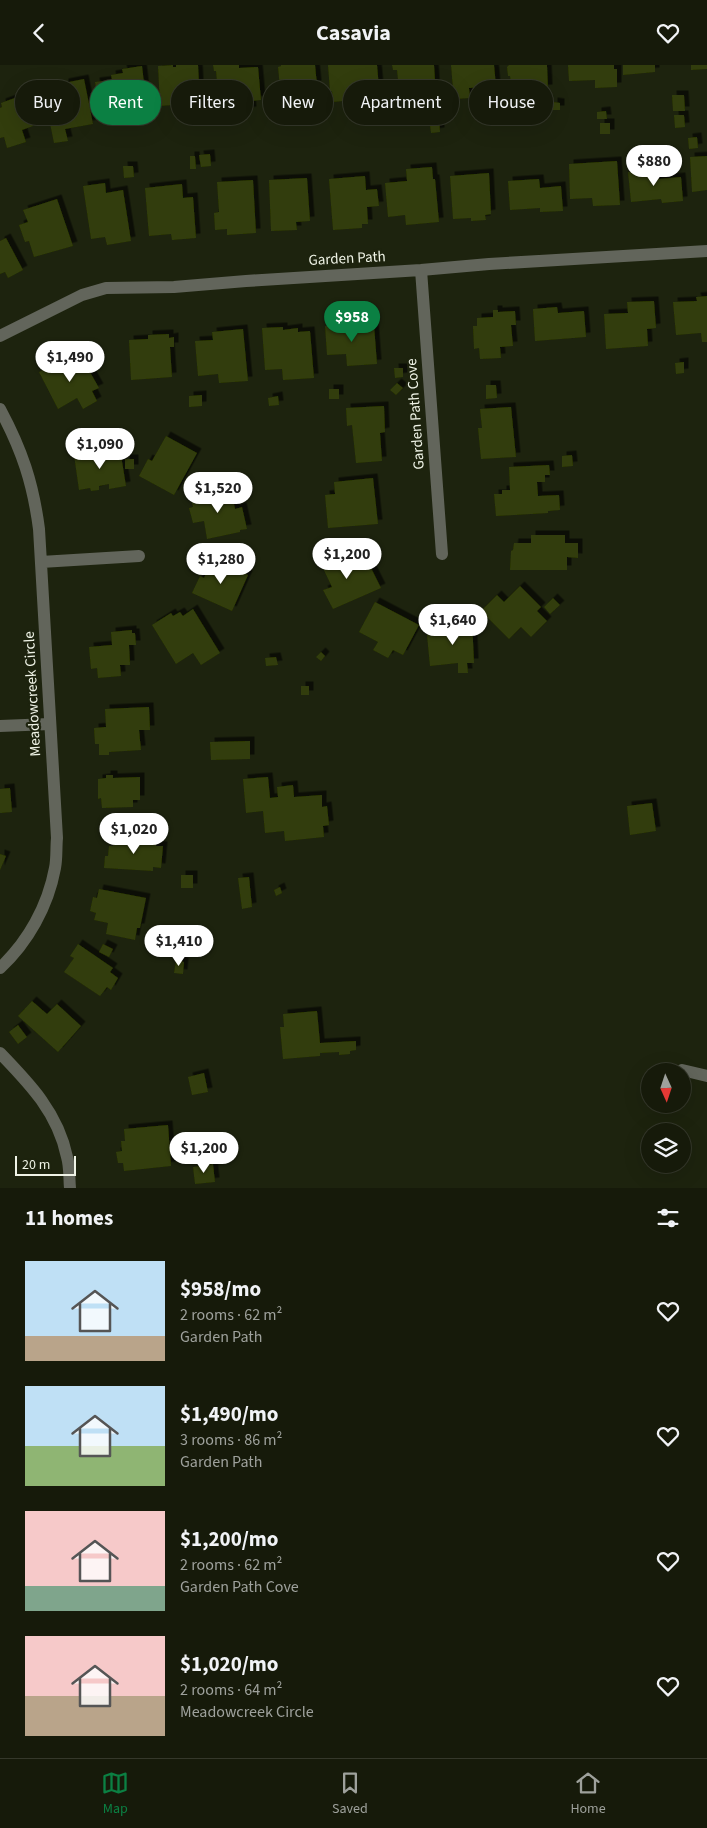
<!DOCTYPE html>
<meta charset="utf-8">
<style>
body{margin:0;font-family:"Source Sans 3",sans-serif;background:#1f2313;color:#f1f3f6;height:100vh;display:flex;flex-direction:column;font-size:19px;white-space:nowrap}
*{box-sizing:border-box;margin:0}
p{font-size:16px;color:#9ea19c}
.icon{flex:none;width:28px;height:28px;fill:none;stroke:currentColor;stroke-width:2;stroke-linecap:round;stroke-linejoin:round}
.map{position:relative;height:1123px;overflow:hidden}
.drawer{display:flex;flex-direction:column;background:#161a0a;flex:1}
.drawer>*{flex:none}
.guide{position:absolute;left:15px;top:15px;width:678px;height:45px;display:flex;gap:10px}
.needle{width:32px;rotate:177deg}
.tools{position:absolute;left:641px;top:998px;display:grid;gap:10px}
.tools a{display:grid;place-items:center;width:50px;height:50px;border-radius:50%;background:#161a0a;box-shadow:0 5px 20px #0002,0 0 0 1px #35382b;font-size:25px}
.scale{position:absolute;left:15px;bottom:12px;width:61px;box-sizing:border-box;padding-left:5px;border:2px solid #eff3e6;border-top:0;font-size:14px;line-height:18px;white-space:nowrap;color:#eff3e6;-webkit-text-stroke:4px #1d230e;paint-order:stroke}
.price{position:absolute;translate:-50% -42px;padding:0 11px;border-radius:18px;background:#fff;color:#222;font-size:16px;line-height:32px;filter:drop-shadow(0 1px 2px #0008)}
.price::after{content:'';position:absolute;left:50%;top:30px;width:15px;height:11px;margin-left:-8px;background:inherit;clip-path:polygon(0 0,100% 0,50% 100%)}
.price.active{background:#0b8043;color:#fff}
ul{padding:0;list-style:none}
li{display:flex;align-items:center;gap:15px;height:125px;padding:0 25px}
li span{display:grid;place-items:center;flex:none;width:140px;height:100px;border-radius:0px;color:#555}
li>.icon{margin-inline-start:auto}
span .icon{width:60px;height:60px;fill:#fffc;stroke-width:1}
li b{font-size:21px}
h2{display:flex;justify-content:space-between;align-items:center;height:60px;padding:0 25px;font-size:21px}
.tag{padding:0 18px;border-radius:22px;background:#161a0a;box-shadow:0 5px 20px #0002,0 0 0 1px #35382b;font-size:18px;line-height:45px}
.tag.active{background:#0b8043;color:#fff}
header{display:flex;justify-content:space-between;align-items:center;height:65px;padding:0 25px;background:#161a0a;font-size:22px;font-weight:700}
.tab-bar{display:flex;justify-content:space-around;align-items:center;height:70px;border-top:1px solid #35382b;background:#161a0a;font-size:14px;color:#9ea19c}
.tab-bar a{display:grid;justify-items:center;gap:2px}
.tab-bar .active{color:#0b8043}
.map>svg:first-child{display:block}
.building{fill:#313e08;filter:url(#shadow)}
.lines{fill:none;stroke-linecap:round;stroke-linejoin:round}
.street{stroke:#62655b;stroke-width:12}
.labels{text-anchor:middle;stroke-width:4.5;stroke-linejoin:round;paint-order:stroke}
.street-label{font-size:15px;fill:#eff3e6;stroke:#1d230e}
</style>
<header><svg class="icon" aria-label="back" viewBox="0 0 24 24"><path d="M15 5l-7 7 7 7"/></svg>Casavia<svg class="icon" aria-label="heart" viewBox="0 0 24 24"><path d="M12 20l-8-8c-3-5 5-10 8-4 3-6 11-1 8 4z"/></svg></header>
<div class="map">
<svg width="707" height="1123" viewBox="0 0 707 1123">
<defs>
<filter id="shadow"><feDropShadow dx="4.5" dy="-4.5" stdDeviation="0" flood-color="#0009"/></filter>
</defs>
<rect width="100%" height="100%" fill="#1d230e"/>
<path class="building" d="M173,0V2H176V0H198L200,38L160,41L158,1Z
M213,0H239V3L258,2L261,35L251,36L252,46L238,48L237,37L219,39L216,6H214Z
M281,0H315L317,20L280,23L278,2L281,1Z
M328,0H377L379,23L352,25L353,35L333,37L332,26L330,27Z
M392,0H434L436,31L400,34L397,5H393Z
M451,0H494L496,21L469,23L470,33L456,34L455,24H453Z
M509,0H547L548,24L528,25V32L513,33L510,11H508L507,2Z
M568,0H614V4H617V22L595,23V15L569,16Z
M623,0H655V7L623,10Z
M691,0H707V4L691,5Z
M142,1L147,44L100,50L95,17L112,15L111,10L123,8L122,4Z
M84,14L93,59L65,64L68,76L54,78L44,29L55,27L54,23L64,21V18Z
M23,30L33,61L22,65L26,77L7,83L4,72L0,73V43L2,42L1,38Z
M672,30H684L685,46H673Z
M553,37L560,38V45H553Z
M606,46L607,54H597V47Z
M674,50H684L685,62L675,63Z
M439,52L440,67L431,68L429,53Z
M528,52H536V59H528Z
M600,58H610V69H600Z
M697,72L698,83L689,84L688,73Z
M210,89L211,101L201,102L199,90Z
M190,91H195L196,104H190Z
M707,91V125L692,127L690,92Z
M617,96L620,140L593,141L592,133L570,134L569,99Z
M123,101H133L134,112L124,113Z
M432,102L433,114H435L439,157L406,160L405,150L388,152L385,118L407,116L406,104Z
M659,104V114L681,112L683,136L662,138L661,134L631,137L628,107Z
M489,108L491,149L485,150L486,155L471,156V153L453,154L450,111Z
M365,111L366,125L377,124L379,141L367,142L368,159H362V163L333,165L329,114Z
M307,113L310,156L296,157L297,165L271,166L269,115Z
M539,114L540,123L561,121L563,146L540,147V143L510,145L508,116Z
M253,115L256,168L227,170V164L215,165L214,148L219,147L217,117Z
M105,118L106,128L123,125L131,176L107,180L105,172L91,174L83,121Z
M182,119L183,133L193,132L196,173L172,175L171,169L149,171L145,123Z
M57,134L73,181L34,192L29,176L25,177L19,160L28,157L23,145Z
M6,173L23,205L8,213L5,207L0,209V176Z
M707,231V277H702L701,268L676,270L673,237L697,236L696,232Z
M654,236L656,263L647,264L648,281L606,284L604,249L628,248L627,237Z
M557,242L558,248L584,246L586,272L535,276L533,244Z
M493,245H498V247L515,246L516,260H511L513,281L500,282L501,293L480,294L479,283L474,284L473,261H477V253L493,252Z
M348,256V259L355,258V262L374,260L377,299L347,301L346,289L327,290L325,261H328V257Z
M283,262V265L298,263V267L310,266L314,313L283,315L282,304L265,305L262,263Z
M243,264L248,316L219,318L218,309L198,311L195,276L213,275L212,267Z
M169,269V273L174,272V282H170L172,312L131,315L129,275L148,274V270Z
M61,291L66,302L82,293L99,323L92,326L97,336L83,344L77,333L58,344L39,307L49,302L47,299Z
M684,297V308L676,309L675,298Z
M394,303H403V312L395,313Z
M397,318L403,323L396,330L390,325Z
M486,320H496L497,333L486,334Z
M329,324H339V334H329Z
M202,330V341L189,342V331Z
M278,331L279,340L269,341L268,333Z
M384,341L385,367L380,368L382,396L356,398L352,360L347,361L346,343Z
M511,342L516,392L481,394L478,363H482L480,344Z
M166,371L197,388L174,430L139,411L148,394L152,396Z
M120,384L126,421L109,424V419L99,421V425L91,426L90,423L79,425L74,390Z
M572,390L573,401L562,402V391Z
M125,394H134V404H125Z
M549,400L550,410H545V417H537L538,431L559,430L560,445L548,446V448L496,451L494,429H502V425H510L509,402Z
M373,413L378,459L328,463L325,430L335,429L334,417Z
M231,423L235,444L242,442L247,464L240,465V467L207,474L204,456L193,458L189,443L193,442L191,434L199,433V430Z
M531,470H565V478H578V493L567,492V505H510L511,486L513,485L514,478H531Z
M346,485L356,505L369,499L381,523L333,544L323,525L332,522L320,497Z
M212,493L248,510L232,546L192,528L200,511L204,513Z
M520,521L541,542L537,546L547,556L531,572L521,562L509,574L481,546L497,530L504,537Z
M553,533L560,540L550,549L544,542Z
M375,537L419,560L403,590L393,585L388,593L373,585L378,577L359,567Z
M193,544L220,588L201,600L193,588L176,599L152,560L171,548L173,551L180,547L183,551Z
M472,554L474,598H467L468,608H458V598L430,601L427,570L451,568L450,556Z
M132,565V568H135L136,580H129L130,600H120L121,611L98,613L97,603L91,604L89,582L112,580L111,567Z
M321,587L325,591L321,596L316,592Z
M276,592L278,600L266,601L265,593Z
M301,621H309V630H301Z
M149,642L150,665H139L141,685L109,687V690H99V679H95L94,663L106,662L105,644Z
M250,676V694L211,695L210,677Z
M106,710H113V713L140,712V735H133V742L102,743L101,733L98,734V714L106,713Z
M268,712L270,733L278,732L277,722L293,720L294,732L322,730V742L327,741L329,760L323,761L324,772L285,776L284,766L265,768L263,746L246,748L243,714Z
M10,723L12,747L0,748V724Z
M652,738L656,766L630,770L627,741Z
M114,772L156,775V781H163L161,803L153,802V806L104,803L105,791H108L109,781H113Z
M0,789L6,791L0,805Z
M181,810H193V823H181Z
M249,812L252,842L242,844L238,813Z
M280,822L282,828L276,831L274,825Z
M99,824L146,833L140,863H137L135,875L106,869L108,858L94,855L96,848L90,846L93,832L97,833Z
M78,879L113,903L110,907L118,913L111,925L107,922L100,931L64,907L74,893L70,891Z
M103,879L113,884L109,892L99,887Z
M176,895L184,897L183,909L174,908Z
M32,936L47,949L57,939L81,961L58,987L18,951Z
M317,946L320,978L356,976V985L350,986V989L339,990V987L320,988V991L283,994L280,962H284L283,949Z
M18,960L27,972L18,979L9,967Z
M204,1008L208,1027L192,1030L188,1012Z
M168,1060L171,1101L124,1106L123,1098H118L116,1087L122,1086L121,1076H125L124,1064Z
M213,1099L215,1117L195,1119L193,1102Z"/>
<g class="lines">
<path class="street" d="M421,205L442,489
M0,271L82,230L106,223L174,222L246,216L421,205L489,199L707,186
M0,344C22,385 33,418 39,464L57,773C56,783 57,793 55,803C48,841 28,877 0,903
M41,497L139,491
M0,661L50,659
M0,988C30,1019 58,1048 67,1092C70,1102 69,1113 70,1123
M682,1005L707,1011"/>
</g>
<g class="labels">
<g class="street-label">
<text transform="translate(347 193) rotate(-3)" y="5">Garden Path</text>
<text transform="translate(415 349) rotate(-94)" y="5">Garden Path Cove</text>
<text transform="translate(32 629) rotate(-93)" y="5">Meadowcreek Circle</text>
</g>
</g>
</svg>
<div class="tools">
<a><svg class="needle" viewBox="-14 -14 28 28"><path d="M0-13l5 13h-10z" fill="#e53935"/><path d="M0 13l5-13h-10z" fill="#9ea19c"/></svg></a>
<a><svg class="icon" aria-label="layers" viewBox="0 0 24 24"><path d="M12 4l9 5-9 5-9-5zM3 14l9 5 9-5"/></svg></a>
</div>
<div class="scale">20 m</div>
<b class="price" style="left:654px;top:122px">$880</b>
<b class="price active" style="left:352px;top:278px">$958</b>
<b class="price" style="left:70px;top:318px">$1,490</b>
<b class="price" style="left:100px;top:405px">$1,090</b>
<b class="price" style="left:218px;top:449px">$1,520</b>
<b class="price" style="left:347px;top:515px">$1,200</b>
<b class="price" style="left:221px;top:520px">$1,280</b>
<b class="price" style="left:453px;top:581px">$1,640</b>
<b class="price" style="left:134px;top:790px">$1,020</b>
<b class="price" style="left:179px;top:902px">$1,410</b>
<b class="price" style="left:204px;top:1109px">$1,200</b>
<div class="guide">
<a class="tag">Buy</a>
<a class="tag active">Rent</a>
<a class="tag">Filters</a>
<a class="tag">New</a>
<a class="tag">Apartment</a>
<a class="tag">House</a>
</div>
</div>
<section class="drawer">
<h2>11 homes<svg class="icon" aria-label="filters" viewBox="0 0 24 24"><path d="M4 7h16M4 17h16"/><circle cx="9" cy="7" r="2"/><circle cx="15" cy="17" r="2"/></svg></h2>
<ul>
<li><span style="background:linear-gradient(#bfe0f5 75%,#b9a48a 0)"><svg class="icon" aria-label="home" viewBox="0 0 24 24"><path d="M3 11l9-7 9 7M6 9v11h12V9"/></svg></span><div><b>$958/mo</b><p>2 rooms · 62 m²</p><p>Garden Path</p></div><svg class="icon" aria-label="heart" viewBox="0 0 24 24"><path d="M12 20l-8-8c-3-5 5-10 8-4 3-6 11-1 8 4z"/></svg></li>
<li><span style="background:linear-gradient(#bfe0f5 60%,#8fb573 0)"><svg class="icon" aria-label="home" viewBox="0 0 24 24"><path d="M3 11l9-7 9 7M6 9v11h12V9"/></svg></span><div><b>$1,490/mo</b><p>3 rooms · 86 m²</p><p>Garden Path</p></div><svg class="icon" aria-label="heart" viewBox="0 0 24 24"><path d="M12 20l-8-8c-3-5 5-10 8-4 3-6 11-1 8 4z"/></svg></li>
<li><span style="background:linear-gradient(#f6c9c9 75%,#7fa58c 0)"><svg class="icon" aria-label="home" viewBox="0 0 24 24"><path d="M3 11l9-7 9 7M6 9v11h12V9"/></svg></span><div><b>$1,200/mo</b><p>2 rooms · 62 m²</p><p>Garden Path Cove</p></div><svg class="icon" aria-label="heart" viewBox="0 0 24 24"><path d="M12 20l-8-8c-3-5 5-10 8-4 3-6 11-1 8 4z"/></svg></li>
<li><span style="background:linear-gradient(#f6c9c9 60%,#b9a48a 0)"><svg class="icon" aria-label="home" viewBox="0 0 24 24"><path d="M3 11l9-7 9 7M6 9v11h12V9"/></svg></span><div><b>$1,020/mo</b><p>2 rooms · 64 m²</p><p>Meadowcreek Circle</p></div><svg class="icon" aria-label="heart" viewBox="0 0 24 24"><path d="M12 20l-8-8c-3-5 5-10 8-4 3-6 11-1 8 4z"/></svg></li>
</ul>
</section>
<nav class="tab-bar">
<a class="active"><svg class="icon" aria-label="map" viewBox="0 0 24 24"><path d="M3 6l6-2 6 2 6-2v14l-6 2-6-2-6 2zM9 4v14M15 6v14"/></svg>Map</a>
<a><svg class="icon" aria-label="saved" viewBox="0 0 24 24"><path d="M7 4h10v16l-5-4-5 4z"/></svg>Saved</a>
<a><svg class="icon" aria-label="home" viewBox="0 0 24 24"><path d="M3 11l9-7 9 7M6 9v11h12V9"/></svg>Home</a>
</nav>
